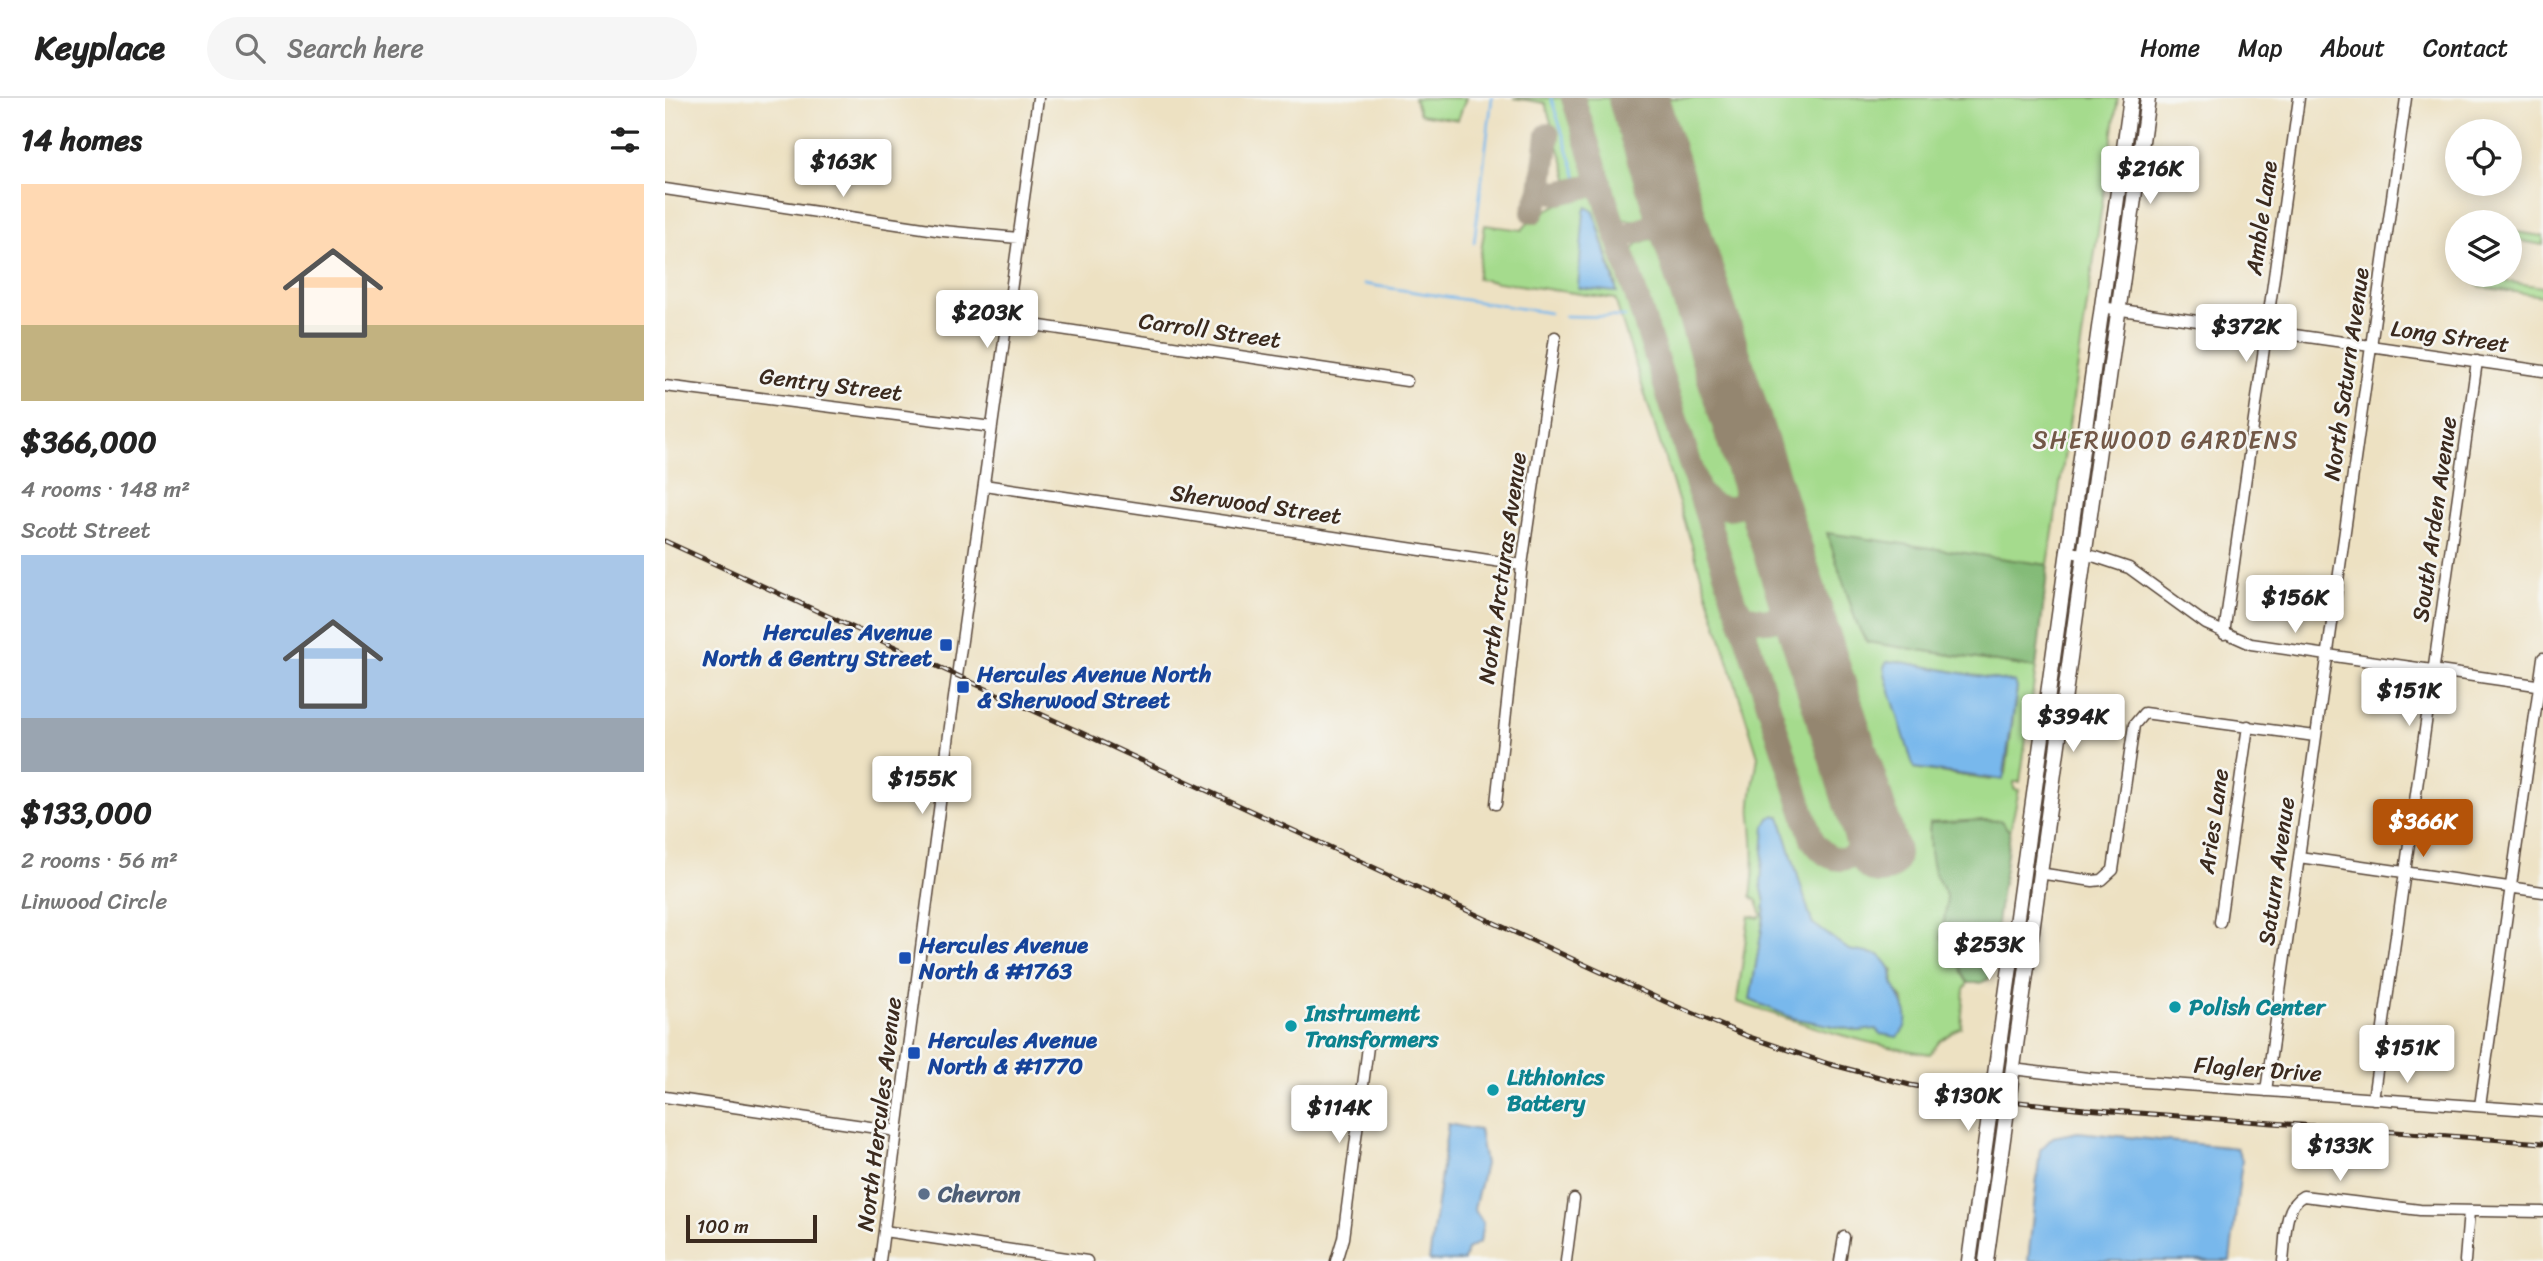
<!DOCTYPE html>
<meta charset="utf-8">
<style>
body{margin:0;font-family:Sriracha,sans-serif;background:#f6f6f6;color:#222;height:100vh;display:flex;flex-direction:column;font-size:26px;white-space:nowrap}
*{box-sizing:border-box;margin:0}
p{font-size:23px;color:#767676}
.icon{flex:none;width:38px;height:38px;fill:none;stroke:currentColor;stroke-width:2;stroke-linecap:round;stroke-linejoin:round}
.map{position:relative;flex:1;overflow:hidden}
.side{display:flex;flex-direction:column;background:#fff;width:665px}
.side>*{flex:none}
.tools{position:absolute;left:1780px;top:21px;display:grid;gap:14px}
.tools a{display:grid;place-items:center;width:77px;height:77px;border-radius:50%;background:#fff;box-shadow:0 4px 18px #0003;font-size:35px}
.scale{position:absolute;left:21px;bottom:18px;width:131px;box-sizing:border-box;padding-left:7px;border:4px solid #3b2a1e;border-top:0;font-size:19px;line-height:24px;white-space:nowrap;color:#3b2a1e;-webkit-text-stroke:5px #f6f6f2;paint-order:stroke}
.price{position:absolute;translate:-50% -60px;padding:0 16px;border-radius:7px;background:#fff;color:#222;font-size:23px;line-height:46px;filter:drop-shadow(0 2px 4px #0008)}
.price::after{content:'';position:absolute;left:50%;top:42px;width:21px;height:16px;margin-left:-10px;background:inherit;clip-path:polygon(0 0,100% 0,50% 100%)}
.price.active{background:#b45309;color:#fff}
ul{padding:0;list-style:none}
li{display:grid;align-content:center;gap:14px;height:371px;padding:0 21px}
li span{display:grid;place-items:center;height:217px;border-radius:0px;color:#555}
li>.icon{margin-inline-start:auto}
span .icon{width:126px;height:126px;fill:#fffc;stroke-width:1}
li b{font-size:30px}
h2{display:flex;justify-content:space-between;align-items:center;height:84px;padding:0 21px;font-size:30px}
header{display:flex;align-items:center;gap:42px;box-sizing:border-box;height:98px;padding:0 35px;background:#fff;border-bottom:2px solid #e0e0e0}
header strong{font-size:33px}
nav{display:flex;gap:38px;margin-inline-start:auto;font-size:24px}
.search{width:490px;height:63px;background:#f6f6f6;display:flex;align-items:center;gap:18px;box-sizing:border-box;padding:0 24px;border-radius:38px;color:#767676;font-size:26px}
main{display:flex;flex:1;min-height:0}
.map>svg:first-child{display:block}
.green{fill:#a5db8d;stroke:#708256;stroke-width:2;fill-rule:evenodd}
.forest{fill:#84bb78;stroke:#60724b;stroke-width:2}
.water{fill:#78b8ec;stroke:#5a7185;stroke-width:2}
.lines{fill:none;stroke-linecap:round;stroke-linejoin:round}
.stream{stroke:#78b8ec;stroke-width:2.5}
.taxiway{stroke:#948670;stroke-width:24}
.runway{stroke:#948670;stroke-width:60}
.minor-casing{stroke:#564537;stroke-width:13}
.major-casing{stroke:#564537;stroke-width:17}
.minor{stroke:#fff;stroke-width:10}
.major{stroke:#fff;stroke-width:14}
.rail-casing{stroke:#3b2a1e;stroke-width:5}
.rail{stroke:#f6f6f2;stroke-width:2.5;stroke-dasharray:8;stroke-linecap:butt}
.transit-dot{fill:#1a4fb4;stroke:#f6f6f2;stroke-width:2.5}
.culture-dot{fill:#0f9aa8;stroke:#f6f6f2;stroke-width:2.5}
.service-dot{fill:#5c6f8a;stroke:#f6f6f2;stroke-width:2.5}
.labels{text-anchor:middle;stroke-width:5;stroke-linejoin:round;paint-order:stroke}
.street-label{font-size:23px;fill:#3b2a1e;stroke:#f6f6f2}
.transit-label{font-size:23px;font-weight:bold;fill:#164399;stroke:#f6f6f2;text-anchor:start}
.culture-label{font-size:23px;font-weight:bold;fill:#0d838f;stroke:#f6f6f2;text-anchor:start}
.service-label{font-size:23px;font-weight:bold;fill:#4e5e75;stroke:#f6f6f2;text-anchor:start}
.neighbourhood-label{font-size:24px;letter-spacing:2px;fill:#725847;stroke:#f6f6f2}
</style>
<header>
<strong>Keyplace</strong>
<div class="search"><svg class="icon" aria-label="search" viewBox="0 0 24 24"><circle cx="10" cy="10" r="6"/><path d="M15 15l6 6"/></svg>Search here</div>
<nav><a>Home</a><a>Map</a><a>About</a><a>Contact</a></nav>
</header>
<main>
<section class="side">
<h2>14 homes<svg class="icon" aria-label="filters" viewBox="0 0 24 24"><path d="M4 7h16M4 17h16"/><circle cx="9" cy="7" r="2"/><circle cx="15" cy="17" r="2"/></svg></h2>
<ul>
<li><span style="background:linear-gradient(#ffd9b3 65%,#c2b280 0)"><svg class="icon" aria-label="home" viewBox="0 0 24 24"><path d="M3 11l9-7 9 7M6 9v11h12V9"/></svg></span><div><b>$366,000</b><p>4 rooms · 148 m²</p><p>Scott Street</p></div></li>
<li><span style="background:linear-gradient(#a9c7e8 75%,#9aa5b1 0)"><svg class="icon" aria-label="home" viewBox="0 0 24 24"><path d="M3 11l9-7 9 7M6 9v11h12V9"/></svg></span><div><b>$133,000</b><p>2 rooms · 56 m²</p><p>Linwood Circle</p></div></li>
</ul>
</section>
<div class="map">
<svg width="1878" height="1163" viewBox="0 0 1878 1163">
<rect width="100%" height="100%" fill="#f6f6f2"/>
<filter id="ink" filterUnits="userSpaceOnUse"><feTurbulence type="fractalNoise" baseFrequency=".0143" numOctaves="2"/><feDisplacementMap in="SourceGraphic" scale="14" xChannelSelector="R" yChannelSelector="G"/><feConvolveMatrix kernelMatrix="1 2 1 2 8 2 1 2 1" color-interpolation-filters="sRGB"/></filter>
<filter id="wash" filterUnits="userSpaceOnUse"><feTurbulence type="fractalNoise" baseFrequency=".00686" numOctaves="4" result="noise"/><feDisplacementMap in="SourceGraphic" scale="28" xChannelSelector="R" yChannelSelector="G"/><feGaussianBlur stdDeviation="1.57" result="paint"/><feColorMatrix in="noise" values="0 0 0 0 0 0 0 0 0 0 0 0 0 0 0 0 0 1.4 0 .05"/><feComposite in="paint" operator="in"/></filter>
<g filter="url(#wash)">
<rect width="100%" height="100%" fill="#ede1c2"/>
<path class="green" d="M749,0H801L793,22L755,16Z
M849,0H901L923,69L920,82L908,85L904,83L880,5Z
M914,0H957L989,101L987,110L978,122H959L951,117Z
M989,0H1453L1383,467L1163,436L1193,528L1202,544L1371,570L1355,684H1349V691L1354,692L1345,734L1336,723L1265,725L1269,774L1280,794L1283,812L1277,837L1278,842L1290,850L1295,861L1297,875L1303,885L1299,891L1296,929L1275,943L1265,956C1198,947 1136,925 1072,904L1084,818L1094,820L1097,817L1092,803L1086,798C1090,772 1089,744 1086,718C1084,700 1091,676 1093,658L950,201L812,181L820,127L857,132C868,116 916,90 933,101L1143,748C1167,781 1198,763 1230,753ZM919,113L929,114L952,188L919,147ZM1231,563L1350,585L1352,590L1341,675L1325,682L1249,670ZM1115,719L1147,825L1184,853L1214,857L1228,873L1229,891L1239,902L1241,924L1194,933L1128,920L1085,902L1099,819L1100,804L1096,786Z
M1844,133L1878,138V147L1845,141Z
M985,141L994,142L1004,149L1078,378C1075,395 1067,403 1050,401L1039,391L964,158L972,146Z
M1800,177L1878,189V198L1815,189Z
M1089,414L1116,499C1114,507 1112,512 1103,515C1071,524 1055,441 1048,417L1065,420Z
M1126,527L1193,738L1188,751C1174,758 1162,755 1153,742L1085,531L1109,533Z"/>
<path class="forest" d="M1162,435L1383,467L1371,570L1202,544L1193,529Z
M1319,722L1336,723L1345,734L1324,881L1315,885H1303C1290,867 1299,858 1278,842C1275,830 1283,813 1281,799C1280,789 1272,783 1269,774C1265,762 1263,738 1265,725Z"/>
<path class="water" d="M922,109L929,114L952,194L913,190L919,113Z
M1231,563L1350,585L1352,590L1338,682L1249,670L1221,580L1219,569L1222,564Z
M1110,717L1115,719L1147,825L1184,852L1214,857C1232,873 1223,877 1231,892C1238,906 1250,925 1232,939L1215,936L1211,931L1194,933L1128,920L1085,902L1099,819L1100,804L1096,786L1100,728L1104,720Z
M783,1026L814,1032L820,1066L809,1111L818,1125L815,1144L802,1151L799,1163H764Z
M1413,1034L1572,1050L1577,1062L1565,1163H1363L1375,1052L1388,1039Z"/>
<g class="lines">
<path class="stream" d="M886,0L912,80
M809,145L827,0
M699,186L885,215
M900,218L960,219"/>
<path class="taxiway" d="M908,0L1070,506L1080,518L1104,523L1122,512L1130,491
M883,37L876,92L894,95L935,85
M868,114L876,92
M952,140L1012,120
M1033,393C1060,423 1086,411 1092,373
M1071,507L1147,741C1171,777 1198,760 1205,725"/>
<path class="runway" d="M973,0L1215,756"/>
</g>
</g>
<g filter="url(#ink)">
<g class="lines">
<g class="minor-casing">
<path id="minor" d="M0,91L278,133L353,140
M1436,209L1878,273
M342,223L742,283
M0,288L327,329
M319,387L857,467
M1401,453L1431,459L1464,470L1541,526L1586,546L1878,588
M1559,536L1634,0
M831,706L857,467L890,239
M1634,759L1878,794
M1373,775L1428,783L1437,782L1448,772L1469,627L1479,615L1650,638
M1555,824L1583,628
M1347,971L1423,980L1878,1013
M1601,993L1741,0
M0,999L232,1033
M1708,1001L1812,263
M1815,1008L1878,560
M219,1133L422,1163
M215,1163L286,621L373,0
M671,1163L678,1140L704,941
M901,1163L909,1101
M1175,1163L1179,1139
M1618,1163C1621,1142 1618,1108 1638,1098L1755,1112L1878,1114
M1800,1163L1804,1113"/>
</g>
<g class="major-casing">
<path id="major" d="M1304,1163L1466,0
M1321,1163L1483,0"/>
</g>
<use href="#minor" class="minor"/>
<use href="#major" class="major"/>
<g class="rail-casing">
<path id="rail" d="M0,443L1001,904L1082,938L1164,966L1245,987L1317,1000L1420,1011L1878,1045"/>
</g>
<use href="#rail" class="rail"/>
</g>
</g>
<g class="transit-dot">
<rect x="274" y="540" width="14" height="14" rx="3.5"/>
<rect x="291" y="582" width="14" height="14" rx="3.5"/>
<rect x="233" y="853" width="14" height="14" rx="3.5"/>
<rect x="242" y="948" width="14" height="14" rx="3.5"/>
</g>
<g class="culture-dot">
<circle cx="1510" cy="909" r="7"/>
<circle cx="626" cy="928" r="7"/>
<circle cx="828" cy="992" r="7"/>
</g>
<circle class="service-dot" cx="259" cy="1096" r="7"/>
<g class="labels">
<g class="street-label">
<text transform="translate(1596 120) rotate(-82)" y="8">Amble Lane</text>
<text transform="translate(545 232) rotate(8)" y="8">Carroll Street</text>
<text transform="translate(1785 238) rotate(8)" y="8">Long Street</text>
<text transform="translate(1681 276) rotate(-82)" y="8">North Saturn Avenue</text>
<text transform="translate(166 286) rotate(7)" y="8">Gentry Street</text>
<text transform="translate(591 406) rotate(8)" y="8">Sherwood Street</text>
<text transform="translate(1769 421) rotate(-82)" y="8">South Arden Avenue</text>
<text transform="translate(837 470) rotate(-82)" y="8">North Arcturas Avenue</text>
<text transform="translate(1548 723) rotate(-82)" y="8">Aries Lane</text>
<text transform="translate(1611 773) rotate(-82)" y="8">Saturn Avenue</text>
<text transform="translate(1593 971) rotate(4)" y="8">Flagler Drive</text>
<text transform="translate(214 1016) rotate(-83)" y="8">North Hercules Avenue</text>
</g>
<g class="transit-label">
<text x="267" y="542" text-anchor="end">Hercules Avenue<tspan x="267" dy="26">North &amp; Gentry Street</tspan></text>
<text x="312" y="584">Hercules Avenue North<tspan x="312" dy="26">&amp; Sherwood Street</tspan></text>
<text x="254" y="855">Hercules Avenue<tspan x="254" dy="26">North &amp; #1763</tspan></text>
<text x="263" y="950">Hercules Avenue<tspan x="263" dy="26">North &amp; #1770</tspan></text>
</g>
<g class="culture-label">
<text x="1524" y="917">Polish Center</text>
<text x="640" y="923">Instrument<tspan x="640" dy="26">Transformers</tspan></text>
<text x="842" y="987">Lithionics<tspan x="842" dy="26">Battery</tspan></text>
</g>
<g class="service-label">
<text x="273" y="1104">Chevron</text>
</g>
<g class="neighbourhood-label">
<text x="1501" y="350">SHERWOOD GARDENS</text>
</g>
</g>
</svg>
<div class="tools">
<a><svg class="icon" aria-label="locate" viewBox="0 0 24 24"><circle cx="12" cy="12" r="6"/><path d="M12 2v4M12 18v4M2 12h4M18 12h4"/></svg></a>
<a><svg class="icon" aria-label="layers" viewBox="0 0 24 24"><path d="M12 4l9 5-9 5-9-5zM3 14l9 5 9-5"/></svg></a>
</div>
<div class="scale">100 m</div>
<b class="price" style="left:178px;top:101px">$163K</b>
<b class="price" style="left:1485px;top:108px">$216K</b>
<b class="price" style="left:322px;top:252px">$203K</b>
<b class="price" style="left:1581px;top:266px">$372K</b>
<b class="price" style="left:1630px;top:537px">$156K</b>
<b class="price" style="left:1744px;top:630px">$151K</b>
<b class="price" style="left:1408px;top:656px">$394K</b>
<b class="price" style="left:257px;top:718px">$155K</b>
<b class="price active" style="left:1758px;top:761px">$366K</b>
<b class="price" style="left:1324px;top:884px">$253K</b>
<b class="price" style="left:1742px;top:987px">$151K</b>
<b class="price" style="left:1303px;top:1035px">$130K</b>
<b class="price" style="left:674px;top:1047px">$114K</b>
<b class="price" style="left:1675px;top:1085px">$133K</b>
</div>
</main>
